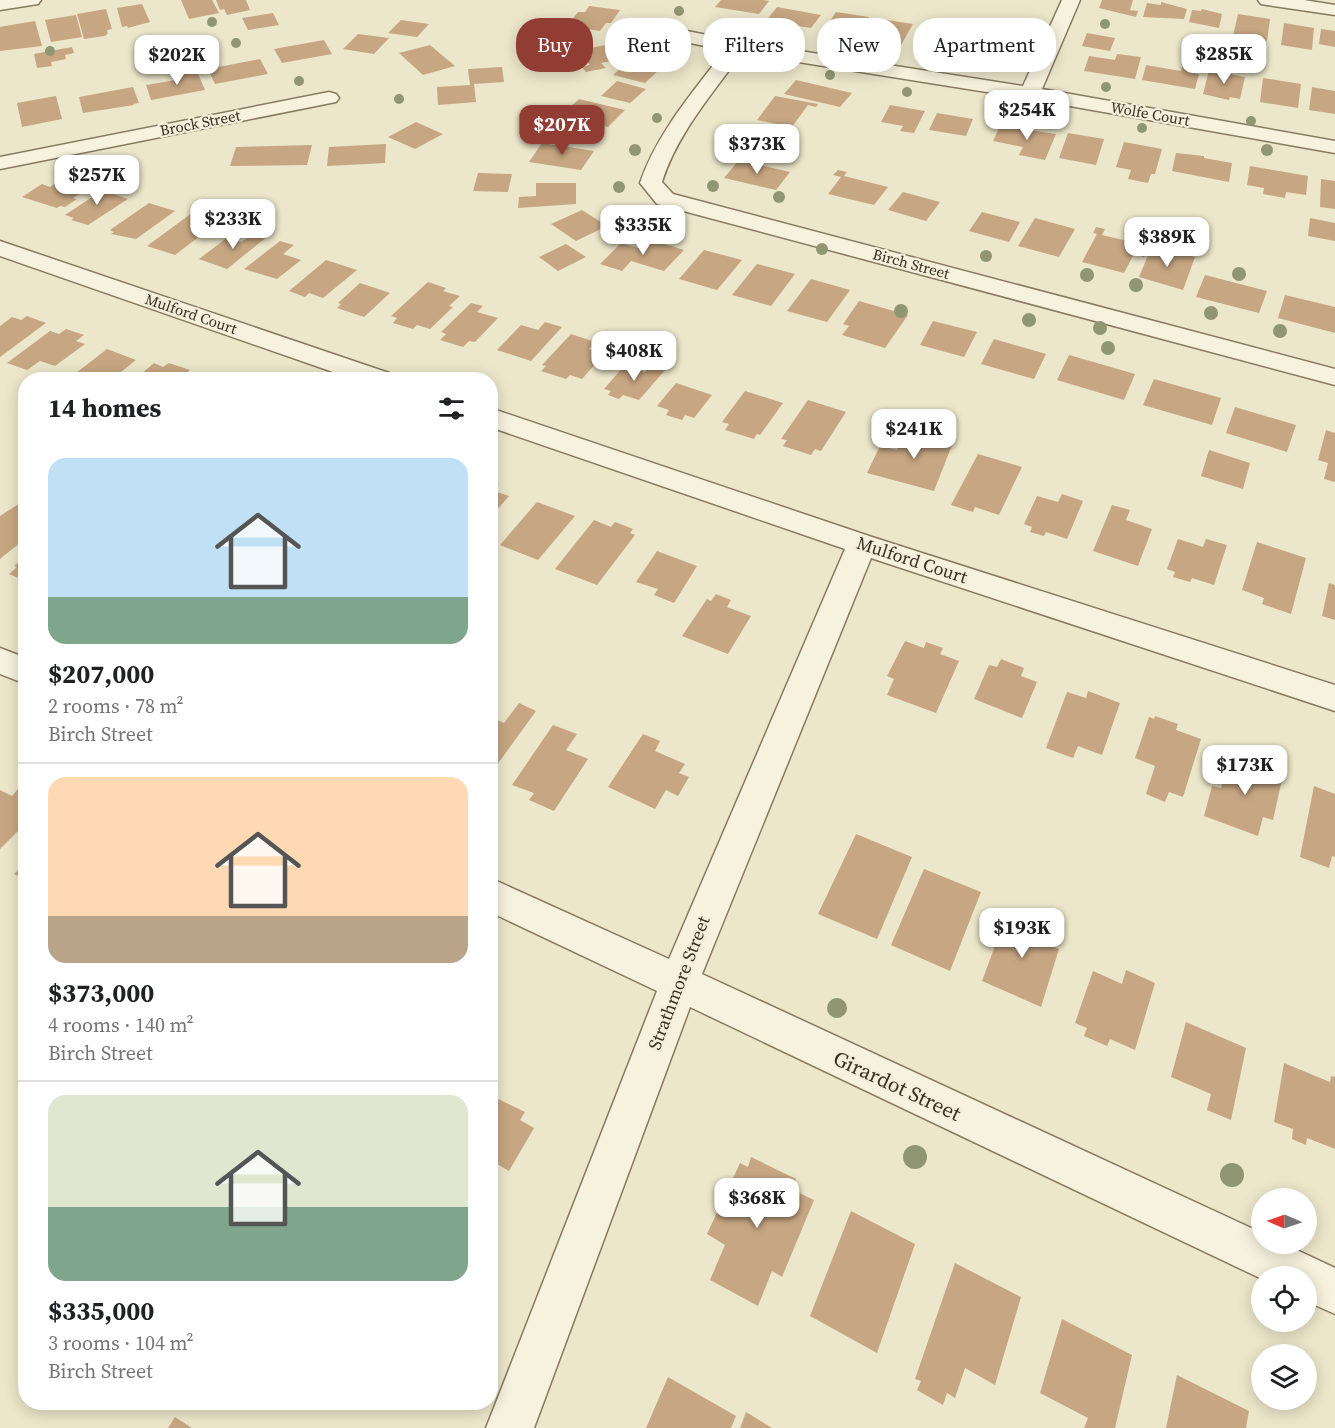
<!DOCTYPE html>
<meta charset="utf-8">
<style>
body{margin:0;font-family:"Source Serif 4",serif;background:#f2f2f2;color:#202124;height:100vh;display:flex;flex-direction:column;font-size:22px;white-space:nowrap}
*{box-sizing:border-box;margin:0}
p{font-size:20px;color:#757577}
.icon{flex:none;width:33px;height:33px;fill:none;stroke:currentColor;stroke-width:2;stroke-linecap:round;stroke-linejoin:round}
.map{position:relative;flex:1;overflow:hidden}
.panel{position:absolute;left:18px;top:372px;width:480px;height:1038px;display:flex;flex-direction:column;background:#fff;border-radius:24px;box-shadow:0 3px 15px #0003}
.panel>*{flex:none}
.guide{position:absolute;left:516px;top:18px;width:570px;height:54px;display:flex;gap:12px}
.needle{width:39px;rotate:272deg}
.tools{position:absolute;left:1251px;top:1188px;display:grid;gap:12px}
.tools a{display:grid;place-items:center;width:66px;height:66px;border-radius:50%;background:#fff;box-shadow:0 3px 15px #0003;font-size:30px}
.price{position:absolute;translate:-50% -51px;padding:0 14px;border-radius:12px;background:#fff;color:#222;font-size:20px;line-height:39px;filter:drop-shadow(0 2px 3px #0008)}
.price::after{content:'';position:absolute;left:50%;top:36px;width:18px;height:14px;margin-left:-9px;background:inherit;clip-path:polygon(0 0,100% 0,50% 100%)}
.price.active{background:#923d34;color:#fff}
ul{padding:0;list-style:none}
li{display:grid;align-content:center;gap:12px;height:318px;padding:0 30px}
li+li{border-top:2px solid #e0e0e0}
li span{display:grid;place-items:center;height:186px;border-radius:18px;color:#555}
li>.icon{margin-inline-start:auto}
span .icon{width:108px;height:108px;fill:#fffc;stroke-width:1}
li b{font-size:26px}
h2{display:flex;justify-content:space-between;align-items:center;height:72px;padding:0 30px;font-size:26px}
.tag{padding:0 21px;border-radius:24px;background:#fff;box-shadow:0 3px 15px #0003;font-size:21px;line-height:54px}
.tag.active{background:#923d34;color:#fff}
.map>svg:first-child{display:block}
.building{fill:#c7a783}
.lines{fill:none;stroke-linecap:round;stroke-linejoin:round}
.minor-casing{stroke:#887960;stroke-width:3}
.minor{fill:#f7f2dd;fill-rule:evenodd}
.tree{fill:#909672}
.labels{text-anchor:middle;stroke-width:4.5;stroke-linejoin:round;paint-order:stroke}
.far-street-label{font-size:15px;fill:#393022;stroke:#f4efda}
.street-label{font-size:18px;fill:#393022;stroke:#f4efda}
.near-street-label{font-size:21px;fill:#393022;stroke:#f4efda}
</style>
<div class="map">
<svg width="1335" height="1428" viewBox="0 0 1335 1428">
<rect width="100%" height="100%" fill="#ece6ca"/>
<path class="building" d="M181,0H212L219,13L189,19Z
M216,0H246L250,10L227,15L224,9L220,10Z
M721,0H763L769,1L759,14L715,7Z
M1102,0H1133L1130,10L1138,11L1136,17L1099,8Z
M1161,2L1187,9L1184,19L1143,17L1147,3L1161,5Z
M142,4L150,22L128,28L127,26L122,27L117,8Z
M589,6L620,10L611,23H606L600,31L567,26L578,12H585Z
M777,7L821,15L811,28L766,21Z
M106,9L112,29L107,30L108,33L105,36L84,39L77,14Z
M1202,9L1222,14L1219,28L1189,22L1192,10L1201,11Z
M836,12L869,17L854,42L820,36Z
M273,13L279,25L248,30L242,18Z
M1238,14L1270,19L1267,41L1233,36Z
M76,15L82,37L51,42L45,20Z
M880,19L913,24L901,45L867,40Z
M401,20L429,24L417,37L388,33Z
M35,21L42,46L0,51V27L5,26L7,34L5,26Z
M1284,23L1314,28L1312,50L1281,45Z
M924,29L958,35L950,49L917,44Z
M1321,29L1335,31V47L1319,44Z
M1087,33L1115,38L1110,51L1082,46Z
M358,34L389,38L374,54L343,49Z
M977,37L1004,39L1003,42L1011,43L1005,58L969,53Z
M324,40L332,54L282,63L274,49Z
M610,44L623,59L601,63L606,68L586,72L582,67L590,65L577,51Z
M430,45L455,66L423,75L399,53Z
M72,47L74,53L65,55L66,59L51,62L52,66L37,68L34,54Z
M1186,50L1209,53L1206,68L1194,66L1192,73L1199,74L1195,89L1142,80L1146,65L1181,71Z
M1117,54L1141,57L1135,79L1084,71L1089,56L1115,60Z
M260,59L268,74L215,84L208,69Z
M630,60L661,68L645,83L613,75Z
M502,67L504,82L474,84L476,102L438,105L437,87L470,85L468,69Z
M196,69L205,90L151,100L146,85L176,80L174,74Z
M1209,70L1245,77L1240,99L1230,97L1229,100L1203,94Z
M1263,78L1301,84L1298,108L1260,102Z
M796,80L852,93L840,107L784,94Z
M617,81L646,89L630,103L601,96Z
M133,87L139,103L133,104L134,105L83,113L79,97Z
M1312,87L1335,91V114L1309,110Z
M56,96L62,119L22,127L17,103Z
M775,96L818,104L816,107L808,105L792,127L757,120Z
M579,99L625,110L608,127L561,115Z
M890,105L925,111L914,133L900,131L903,126L881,122Z
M937,113L973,119L966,136L929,130Z
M416,122L443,134L415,149L388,137Z
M1000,126L1056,134L1045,160L1019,155L1023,147L993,141Z
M755,127L789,134L770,159L736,151Z
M1068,133L1104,139L1096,165L1059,158Z
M1124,142L1162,149L1155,174H1151L1148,183L1128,179L1131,170L1116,167Z
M542,143L594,151L581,170L529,162Z
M386,144L385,163L327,166L329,147Z
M312,145L307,165L230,166L236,147Z
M1176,153L1204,156V158L1232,163L1229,182L1172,171Z
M739,160L790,172L776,190L724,178Z
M1250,166L1308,176L1306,195L1286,192L1285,198L1263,194L1264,188L1247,185Z
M838,170L847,172L844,176L888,187L874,205L828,194L841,177L833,175Z
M478,173L512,174L508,192L473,191Z
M1321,179L1335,181V209L1320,207Z
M60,180L87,189L73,198L77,199L65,207L60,206L57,208L22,197L42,184L50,187Z
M536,183H576V204L518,208L519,197L536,196Z
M109,186L120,190L113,194L128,199L88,225L71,220L74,218L65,215Z
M903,192L940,202L926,221L888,210Z
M149,203L175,211L136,239L111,234L114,232L110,230Z
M203,205L210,208L202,214L221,220L175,255L147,246Z
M582,210L607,226L576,241L551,224Z
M982,212L1020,222L1009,242L969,231Z
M1035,218L1075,229L1059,257L1018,246Z
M1310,218L1335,223V241L1308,236Z
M1096,227L1105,229L1102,235L1149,246L1144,257L1134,254L1124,273L1082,262L1097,234L1093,233Z
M250,230L268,236L227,269L199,259L228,237L241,242L247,238L242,236Z
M647,239L684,250L664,271L631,261L622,271L600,264L621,243L638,248Z
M280,241L294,245L283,254L301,260L277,279L244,269Z
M566,244L586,257L558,271L539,257Z
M1152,246L1195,257L1183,290L1139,277Z
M704,250L742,260L717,290L679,279Z
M326,260L357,270L323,298L309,293L305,297L289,291Z
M757,264L795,274L771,306L732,295Z
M1205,275L1267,291L1259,313L1196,297Z
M811,279L850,290L827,322L787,311Z
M428,282L446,288L443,291L460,296L449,306L453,307L430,329L417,325L413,329L393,323L397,318L391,316Z
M360,283L390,293L364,317L337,308L341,304L338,303Z
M1285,295L1335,307V333L1278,318Z
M859,301L908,315L885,348L842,335L849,326L843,324Z
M471,303L483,306L477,312L498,318L475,342L469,341L463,347L440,340L446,334L441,332Z
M27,316L46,323L0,357V326L12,317L21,320Z
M933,321L977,332L964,357L920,345Z
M545,322L562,327L531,361L497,350L521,325L538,330Z
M66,329L84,335L76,341L85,344L55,366L40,361L27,370L7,363L50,331L59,334Z
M571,334L595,342L589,349L604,354L582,379L570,375L566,379L541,371L546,366L542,365Z
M994,339L1046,354L1034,379L981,364Z
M107,349L136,360L111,380H67Z
M1069,355L1135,374L1124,400L1057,380Z
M154,363L163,367L169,363L190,370L179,380H134Z
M652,364L666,369L639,400L623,395L619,399L608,395L611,391L604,389L625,365L645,372Z
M1154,379L1221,398L1212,425L1143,405Z
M676,383L712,395L694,418L685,415L682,420L666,415L669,410L657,406Z
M745,391L783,403L760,435L757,434L754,439L725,430L729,424L722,422Z
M808,400L846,412L821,451L815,449L811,455L783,446L787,440L781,439Z
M1235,407L1296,425L1287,452L1226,433Z
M907,428L954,440L934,491L867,473L880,446L897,450Z
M1326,430L1335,433V482L1324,479L1328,463L1318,460Z
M1209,450L1250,463L1243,489L1201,476Z
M978,454L1022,467L999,515L975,507L973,512L951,505Z
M490,481L499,484L494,491L509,496L490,518Z
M1062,494L1083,501L1067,539L1046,532L1044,536L1030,532L1032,527L1024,524L1037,496L1058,502Z
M537,502L575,516L538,560L500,545Z
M17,505L26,508V538L0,559V516Z
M1112,505L1130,510L1126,520L1152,529L1138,566L1093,551Z
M594,520L611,527L615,522L633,529L630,533L635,535L597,585L555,569Z
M1178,539L1203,547L1206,539L1227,545L1214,585L1192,578L1190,582L1173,577L1175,572L1167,569Z
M1257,542L1306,558L1291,614L1262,604L1264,598L1242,590Z
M657,551L697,566L674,603L654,595L658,589L636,582Z
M26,556V581L9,574L17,567L14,566Z
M1329,583L1335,585V620L1322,616Z
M716,594L731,600L727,607L751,616L728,654L682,636L707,599L711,601Z
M905,641L924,648L926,642L943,648L940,654L959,661L936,713L887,695L894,679L887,676Z
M1001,659L1024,668L1021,676L1037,682L1022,718L974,699L989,665L997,667Z
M1088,691L1120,703L1102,755L1078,746L1073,758L1046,748L1067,692L1086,698Z
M519,703L536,711L494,769L490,768V717L504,723Z
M1155,716L1178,724L1176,730L1201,739L1183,797L1169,792L1165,802L1146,794L1155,766L1135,758L1149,717L1154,719Z
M553,725L577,734L566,750L588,759L554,811L529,800L534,793L512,785Z
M643,734L660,741L655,751L685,764L679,773L689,777L678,796L666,790L655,809L608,787Z
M1229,756L1283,775L1273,820L1263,817L1258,836L1204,816L1212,786L1221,788Z
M1314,786L1335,794V857L1332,856L1329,868L1300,857Z
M18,789L26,793V823L0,849V790L12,796Z
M856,834L912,857L877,939L818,914Z
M26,862V880L14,874Z
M924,869L981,892L950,971L891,945Z
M1009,908L1048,925L1042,942L1059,949L1041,1007L982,981Z
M1126,970L1155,983L1135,1050L1110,1039L1107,1046L1084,1036L1087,1028L1075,1023L1093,971L1122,984Z
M1186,1022L1246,1048L1231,1120L1207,1110L1211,1094L1171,1077Z
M1284,1063L1330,1082L1331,1076L1335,1077V1149L1307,1138L1306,1145L1292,1139L1293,1129L1274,1122Z
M490,1095L525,1112L520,1120L534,1128L509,1171L497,1164L490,1176Z
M751,1157L796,1179L791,1189L814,1200L782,1277L772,1271L758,1306L710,1280L725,1245L707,1234L740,1163L748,1167Z
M851,1211L915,1244L877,1353L810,1316Z
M955,1263L1021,1297L995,1385L965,1368L955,1398L947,1393L943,1405L917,1390L921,1381L915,1379Z
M1062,1319L1132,1355L1115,1428H1084L1088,1418L1040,1393Z
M1177,1375L1249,1411L1246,1428H1166Z
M668,1377L736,1416L731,1428H646Z
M746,1412L772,1428H740Z
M175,1417L192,1428H168Z"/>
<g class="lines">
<g class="minor-casing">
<path id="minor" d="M0,0H41L38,4L0,10Z
M1062,0H1080L1042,89L1335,141V153L1030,99L742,53C712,94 677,134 662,182L673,194L1335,369V385L657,204L640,183C657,133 693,92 725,50L675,40L673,36L675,32L682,30L737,41L1023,86Z
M1258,0H1304L1335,5V15L1267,5L1261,4Z
M329,92L336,94L339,98L336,102L0,169V157Z
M0,241L392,374L396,380H356L0,256Z
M490,408L872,537L1335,685V711L871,558L702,974L1262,1233V1244H1284L1335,1268V1314L1306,1301V1276H1262V1279L690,1007L534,1428H486L657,991L490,912V878L669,959L845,549L490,427Z
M0,648L26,658V684L0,674Z"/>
</g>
<use href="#minor" class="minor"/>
</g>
<g class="tree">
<circle cx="679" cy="11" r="5"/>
<circle cx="212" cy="22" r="5"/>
<circle cx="1105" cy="24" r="5"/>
<circle cx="722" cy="25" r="5"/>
<circle cx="653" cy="27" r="5"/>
<circle cx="766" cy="30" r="5"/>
<circle cx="1024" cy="41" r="5"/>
<circle cx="236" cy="43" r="5"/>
<circle cx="648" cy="45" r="5"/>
<circle cx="830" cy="48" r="5"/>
<circle cx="50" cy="51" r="5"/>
<circle cx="173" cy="53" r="5"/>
<circle cx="864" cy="57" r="5"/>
<circle cx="677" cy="61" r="5"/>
<circle cx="1019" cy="61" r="5"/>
<circle cx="775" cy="64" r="5"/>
<circle cx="936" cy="65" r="5"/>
<circle cx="830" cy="75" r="5"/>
<circle cx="299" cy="81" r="5"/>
<circle cx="1106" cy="87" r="5"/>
<circle cx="907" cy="92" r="5"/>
<circle cx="399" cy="99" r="5"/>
<circle cx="657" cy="118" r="5"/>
<circle cx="1251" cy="121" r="5"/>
<circle cx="1142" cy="128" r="5"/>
<circle cx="635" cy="150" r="6"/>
<circle cx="1267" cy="150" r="6"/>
<circle cx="713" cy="186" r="6"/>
<circle cx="619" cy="187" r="6"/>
<circle cx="779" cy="197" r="6"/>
<circle cx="822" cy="249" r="6"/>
<circle cx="986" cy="256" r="6"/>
<circle cx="1239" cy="274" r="7"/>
<circle cx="1087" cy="275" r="7"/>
<circle cx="1136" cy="285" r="7"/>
<circle cx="901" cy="311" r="7"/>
<circle cx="1211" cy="313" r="7"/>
<circle cx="1029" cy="320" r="7"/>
<circle cx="1100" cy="328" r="7"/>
<circle cx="1280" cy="331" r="7"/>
<circle cx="1108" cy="348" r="7"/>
<circle cx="837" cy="1008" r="10"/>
<circle cx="915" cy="1157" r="12"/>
<circle cx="1232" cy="1175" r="12"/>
</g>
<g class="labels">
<g class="far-street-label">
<text transform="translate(1150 114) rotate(10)" y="5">Wolfe Court</text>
<text transform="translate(200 123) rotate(-11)" y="5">Brock Street</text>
<text transform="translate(911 264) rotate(15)" y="5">Birch Street</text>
<text transform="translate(191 314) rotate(19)" y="5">Mulford Court</text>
</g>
<g class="street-label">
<text transform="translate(912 560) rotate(18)" y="6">Mulford Court</text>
<text transform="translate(679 983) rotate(-69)" y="6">Strathmore Street</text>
</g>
<g class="near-street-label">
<text transform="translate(897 1086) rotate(25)" y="7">Girardot Street</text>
</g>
</g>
</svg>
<div class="tools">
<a><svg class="needle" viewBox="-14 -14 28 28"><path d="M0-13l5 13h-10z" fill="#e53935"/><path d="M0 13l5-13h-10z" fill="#757577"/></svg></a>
<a><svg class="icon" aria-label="locate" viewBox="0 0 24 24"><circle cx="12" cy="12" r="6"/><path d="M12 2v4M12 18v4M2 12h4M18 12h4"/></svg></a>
<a><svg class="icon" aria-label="layers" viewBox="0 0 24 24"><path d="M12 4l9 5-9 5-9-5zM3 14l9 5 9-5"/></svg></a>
</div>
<b class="price" style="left:1224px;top:85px">$285K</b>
<b class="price" style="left:177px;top:86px">$202K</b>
<b class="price" style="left:1027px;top:141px">$254K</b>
<b class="price active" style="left:562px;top:156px">$207K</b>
<b class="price" style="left:757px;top:175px">$373K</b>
<b class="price" style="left:97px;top:206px">$257K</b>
<b class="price" style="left:233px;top:250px">$233K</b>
<b class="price" style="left:643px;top:256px">$335K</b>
<b class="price" style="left:1167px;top:268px">$389K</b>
<b class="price" style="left:634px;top:382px">$408K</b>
<b class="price" style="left:914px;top:460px">$241K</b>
<b class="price" style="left:1245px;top:796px">$173K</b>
<b class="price" style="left:1022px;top:959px">$193K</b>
<b class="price" style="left:757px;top:1229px">$368K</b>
<div class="guide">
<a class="tag active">Buy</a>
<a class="tag">Rent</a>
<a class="tag">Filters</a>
<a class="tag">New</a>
<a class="tag">Apartment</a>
</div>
<section class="panel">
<h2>14 homes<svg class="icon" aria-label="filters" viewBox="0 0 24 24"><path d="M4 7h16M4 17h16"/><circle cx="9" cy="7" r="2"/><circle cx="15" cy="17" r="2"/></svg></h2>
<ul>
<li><span style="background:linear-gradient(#bfe0f5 75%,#7fa58c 0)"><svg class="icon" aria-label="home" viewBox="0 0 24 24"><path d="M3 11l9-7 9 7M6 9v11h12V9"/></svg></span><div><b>$207,000</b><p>2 rooms · 78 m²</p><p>Birch Street</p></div></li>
<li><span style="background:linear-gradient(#ffd9b3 75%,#b9a48a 0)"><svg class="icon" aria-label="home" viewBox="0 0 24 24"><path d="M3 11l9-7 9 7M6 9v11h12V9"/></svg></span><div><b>$373,000</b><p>4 rooms · 140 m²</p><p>Birch Street</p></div></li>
<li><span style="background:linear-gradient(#dfe7d0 60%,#7fa58c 0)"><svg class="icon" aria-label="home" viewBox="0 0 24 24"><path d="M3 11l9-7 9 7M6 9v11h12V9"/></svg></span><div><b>$335,000</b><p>3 rooms · 104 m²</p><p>Birch Street</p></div></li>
</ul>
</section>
</div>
